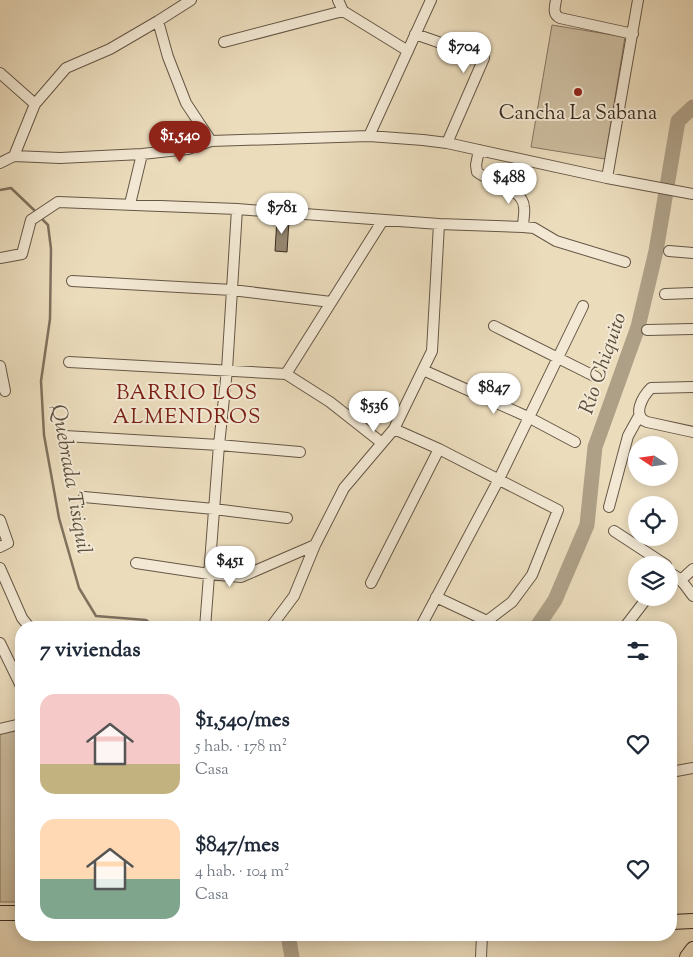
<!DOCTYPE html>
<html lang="es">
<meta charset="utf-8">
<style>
body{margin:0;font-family:"Sorts Mill Goudy",serif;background:#f6f6f7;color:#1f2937;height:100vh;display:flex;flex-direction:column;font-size:19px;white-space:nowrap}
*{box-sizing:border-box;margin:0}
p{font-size:16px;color:#747a83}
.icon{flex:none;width:28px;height:28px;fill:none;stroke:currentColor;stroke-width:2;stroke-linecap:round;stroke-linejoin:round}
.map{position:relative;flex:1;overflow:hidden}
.panel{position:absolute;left:15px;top:621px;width:662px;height:320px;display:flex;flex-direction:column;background:#fff;border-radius:20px;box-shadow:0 2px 12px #0003}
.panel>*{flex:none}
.needle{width:32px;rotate:283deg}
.fabs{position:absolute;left:628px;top:436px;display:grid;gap:10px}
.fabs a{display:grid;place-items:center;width:50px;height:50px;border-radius:50%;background:#fff;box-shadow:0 2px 12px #0003;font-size:25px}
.price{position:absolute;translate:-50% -42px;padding:0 11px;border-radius:18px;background:#fff;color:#222;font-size:16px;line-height:32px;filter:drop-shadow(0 1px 2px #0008)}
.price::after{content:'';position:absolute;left:50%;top:30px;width:15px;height:11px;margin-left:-8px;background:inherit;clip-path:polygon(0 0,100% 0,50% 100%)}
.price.on{background:#8f2418;color:#fff}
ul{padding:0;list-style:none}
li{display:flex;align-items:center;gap:15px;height:125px;padding:0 25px}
li span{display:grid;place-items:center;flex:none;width:140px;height:100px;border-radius:15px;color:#555}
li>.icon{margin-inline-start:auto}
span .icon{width:60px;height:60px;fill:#fffc;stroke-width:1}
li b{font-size:21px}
h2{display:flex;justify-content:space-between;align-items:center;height:60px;padding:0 25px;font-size:21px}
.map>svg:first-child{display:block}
.green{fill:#cdbea1;stroke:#837460}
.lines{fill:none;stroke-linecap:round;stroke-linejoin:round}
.stream{stroke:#7f715d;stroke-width:2.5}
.river{stroke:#aea087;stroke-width:15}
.building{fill:#968771;stroke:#392b1f}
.minor-casing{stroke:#665746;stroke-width:12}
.major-casing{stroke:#392b1f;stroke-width:16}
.minor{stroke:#f2e8d3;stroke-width:10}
.major{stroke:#ebdcbc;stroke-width:14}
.poi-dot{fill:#8f2418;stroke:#f2e8d3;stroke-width:2}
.labels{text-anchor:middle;stroke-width:4;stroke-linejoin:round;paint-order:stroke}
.poi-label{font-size:20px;fill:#392b1f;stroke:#f2e8d3}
.water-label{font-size:21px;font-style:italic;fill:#5c4e3e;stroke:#f2e8d3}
.neighbourhood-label{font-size:21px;letter-spacing:1px;fill:#7a1f14;stroke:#f2e8d3}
</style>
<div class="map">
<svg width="693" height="957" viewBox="0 0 693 957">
<rect width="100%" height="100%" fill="#ebdcbc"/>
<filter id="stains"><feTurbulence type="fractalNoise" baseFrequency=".004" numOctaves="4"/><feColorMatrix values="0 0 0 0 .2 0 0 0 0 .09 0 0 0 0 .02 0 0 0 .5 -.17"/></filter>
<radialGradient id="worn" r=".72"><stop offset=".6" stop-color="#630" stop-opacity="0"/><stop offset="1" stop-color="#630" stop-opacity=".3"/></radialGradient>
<path class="green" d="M552,25L625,37L605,159L531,147Z
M21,729V902H0V734Z"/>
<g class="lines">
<path class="stream" d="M0,190L11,188L34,210
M43,220L48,225L51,249L50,319L41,381L44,435L59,518L79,588L96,616L146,620L157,628"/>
<path class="river" d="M536,628L555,600L587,525L595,447L638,327L656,251L678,121L693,107
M288,935L292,957"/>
</g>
<path class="building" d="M277,219L289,220L287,252L275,251Z"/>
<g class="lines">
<g class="minor-casing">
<path id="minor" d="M338,0L343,11L408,51
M556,0C555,7 552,14 560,18L633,34
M158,21L168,57L186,103L211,141
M415,34L484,58L447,143
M224,42L343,11
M0,73L35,104
M369,136L431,0
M14,156L35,104L66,68L110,49L158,21L191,0
M0,163L14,156L60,158L142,154L188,149L211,141L369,136L423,140L447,143L607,178L693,194
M607,178L638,0
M130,204L142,154
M523,227L534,228L556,241L625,262
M669,251L693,253
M0,258L22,254L31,220L58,202L237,209L439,224L523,227C523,220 525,213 524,207C523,188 489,182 477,172L476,165L479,150
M72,281L232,290L331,302
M665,294L693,293
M494,326L596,377
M647,330L693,329
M69,362L286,374L383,220
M0,366L5,391
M423,370L528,417L575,442
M286,374L330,402L382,443
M693,387L651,388C643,396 631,416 647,422L693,432
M394,429L439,449L558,510L532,575L512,602L487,621L436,597
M65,436L219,445L300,452
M84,497L214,509L287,518
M609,507L628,436L639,416
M0,520L8,543L0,547
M614,531L666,565
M136,563L209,574L241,577L315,545
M0,568L22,618L30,628
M669,573C680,576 686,587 693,596
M681,580L693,569
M371,583L439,449
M205,628L219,445L227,370L237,209
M270,628L294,596L315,545L344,488L394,429L432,351L439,224
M420,628L499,479L583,306
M624,628L647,598
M0,643L21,686
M0,729L21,724
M671,772L693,768
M481,957L482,935"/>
</g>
<g class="major-casing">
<path id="major" d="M0,913H21
M671,922L693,921
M687,957L693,949"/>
</g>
<use href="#minor" class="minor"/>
<use href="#major" class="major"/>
</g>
<circle class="poi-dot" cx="578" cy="92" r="5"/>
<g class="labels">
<g class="poi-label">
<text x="578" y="119">Cancha La Sabana</text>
</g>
<g class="water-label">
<text transform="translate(602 363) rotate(-71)" y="7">Río Chiquito</text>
<text transform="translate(72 479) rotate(80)" y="7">Quebrada Tisiquil</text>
</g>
<g class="neighbourhood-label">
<text x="187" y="399">BARRIO LOS<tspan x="187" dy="24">ALMENDROS</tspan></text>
</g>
</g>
<rect width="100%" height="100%" filter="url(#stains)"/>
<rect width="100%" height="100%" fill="url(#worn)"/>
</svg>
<div class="fabs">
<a><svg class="needle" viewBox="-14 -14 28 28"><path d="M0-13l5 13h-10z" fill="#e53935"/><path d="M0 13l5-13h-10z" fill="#747a83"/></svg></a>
<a><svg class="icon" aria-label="locate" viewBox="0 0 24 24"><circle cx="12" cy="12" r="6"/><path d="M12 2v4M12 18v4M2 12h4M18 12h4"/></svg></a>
<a><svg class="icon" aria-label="layers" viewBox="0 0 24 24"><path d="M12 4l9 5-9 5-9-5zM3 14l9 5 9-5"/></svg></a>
</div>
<b class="price" style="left:464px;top:74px">$704</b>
<b class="price on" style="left:180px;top:163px">$1,540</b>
<b class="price" style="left:509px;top:205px">$488</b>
<b class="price" style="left:282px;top:235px">$781</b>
<b class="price" style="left:494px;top:415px">$847</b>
<b class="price" style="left:374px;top:433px">$536</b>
<b class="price" style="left:230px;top:588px">$451</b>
<section class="panel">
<h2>7 viviendas<svg class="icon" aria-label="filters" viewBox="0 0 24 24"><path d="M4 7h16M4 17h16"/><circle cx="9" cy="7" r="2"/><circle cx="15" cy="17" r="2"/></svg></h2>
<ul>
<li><span style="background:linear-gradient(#f6c9c9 70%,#c2b280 0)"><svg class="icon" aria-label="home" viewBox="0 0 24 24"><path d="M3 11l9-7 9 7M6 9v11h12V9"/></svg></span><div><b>$1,540/mes</b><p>5 hab. · 178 m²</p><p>Casa</p></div><svg class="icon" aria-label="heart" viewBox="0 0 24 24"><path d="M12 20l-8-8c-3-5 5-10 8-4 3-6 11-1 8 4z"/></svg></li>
<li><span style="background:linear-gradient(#ffd9b3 60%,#7fa58c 0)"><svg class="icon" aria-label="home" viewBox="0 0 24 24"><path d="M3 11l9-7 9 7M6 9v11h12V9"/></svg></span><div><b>$847/mes</b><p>4 hab. · 104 m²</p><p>Casa</p></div><svg class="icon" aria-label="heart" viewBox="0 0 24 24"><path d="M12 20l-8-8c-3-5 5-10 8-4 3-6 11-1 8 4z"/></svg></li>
</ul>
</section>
</div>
